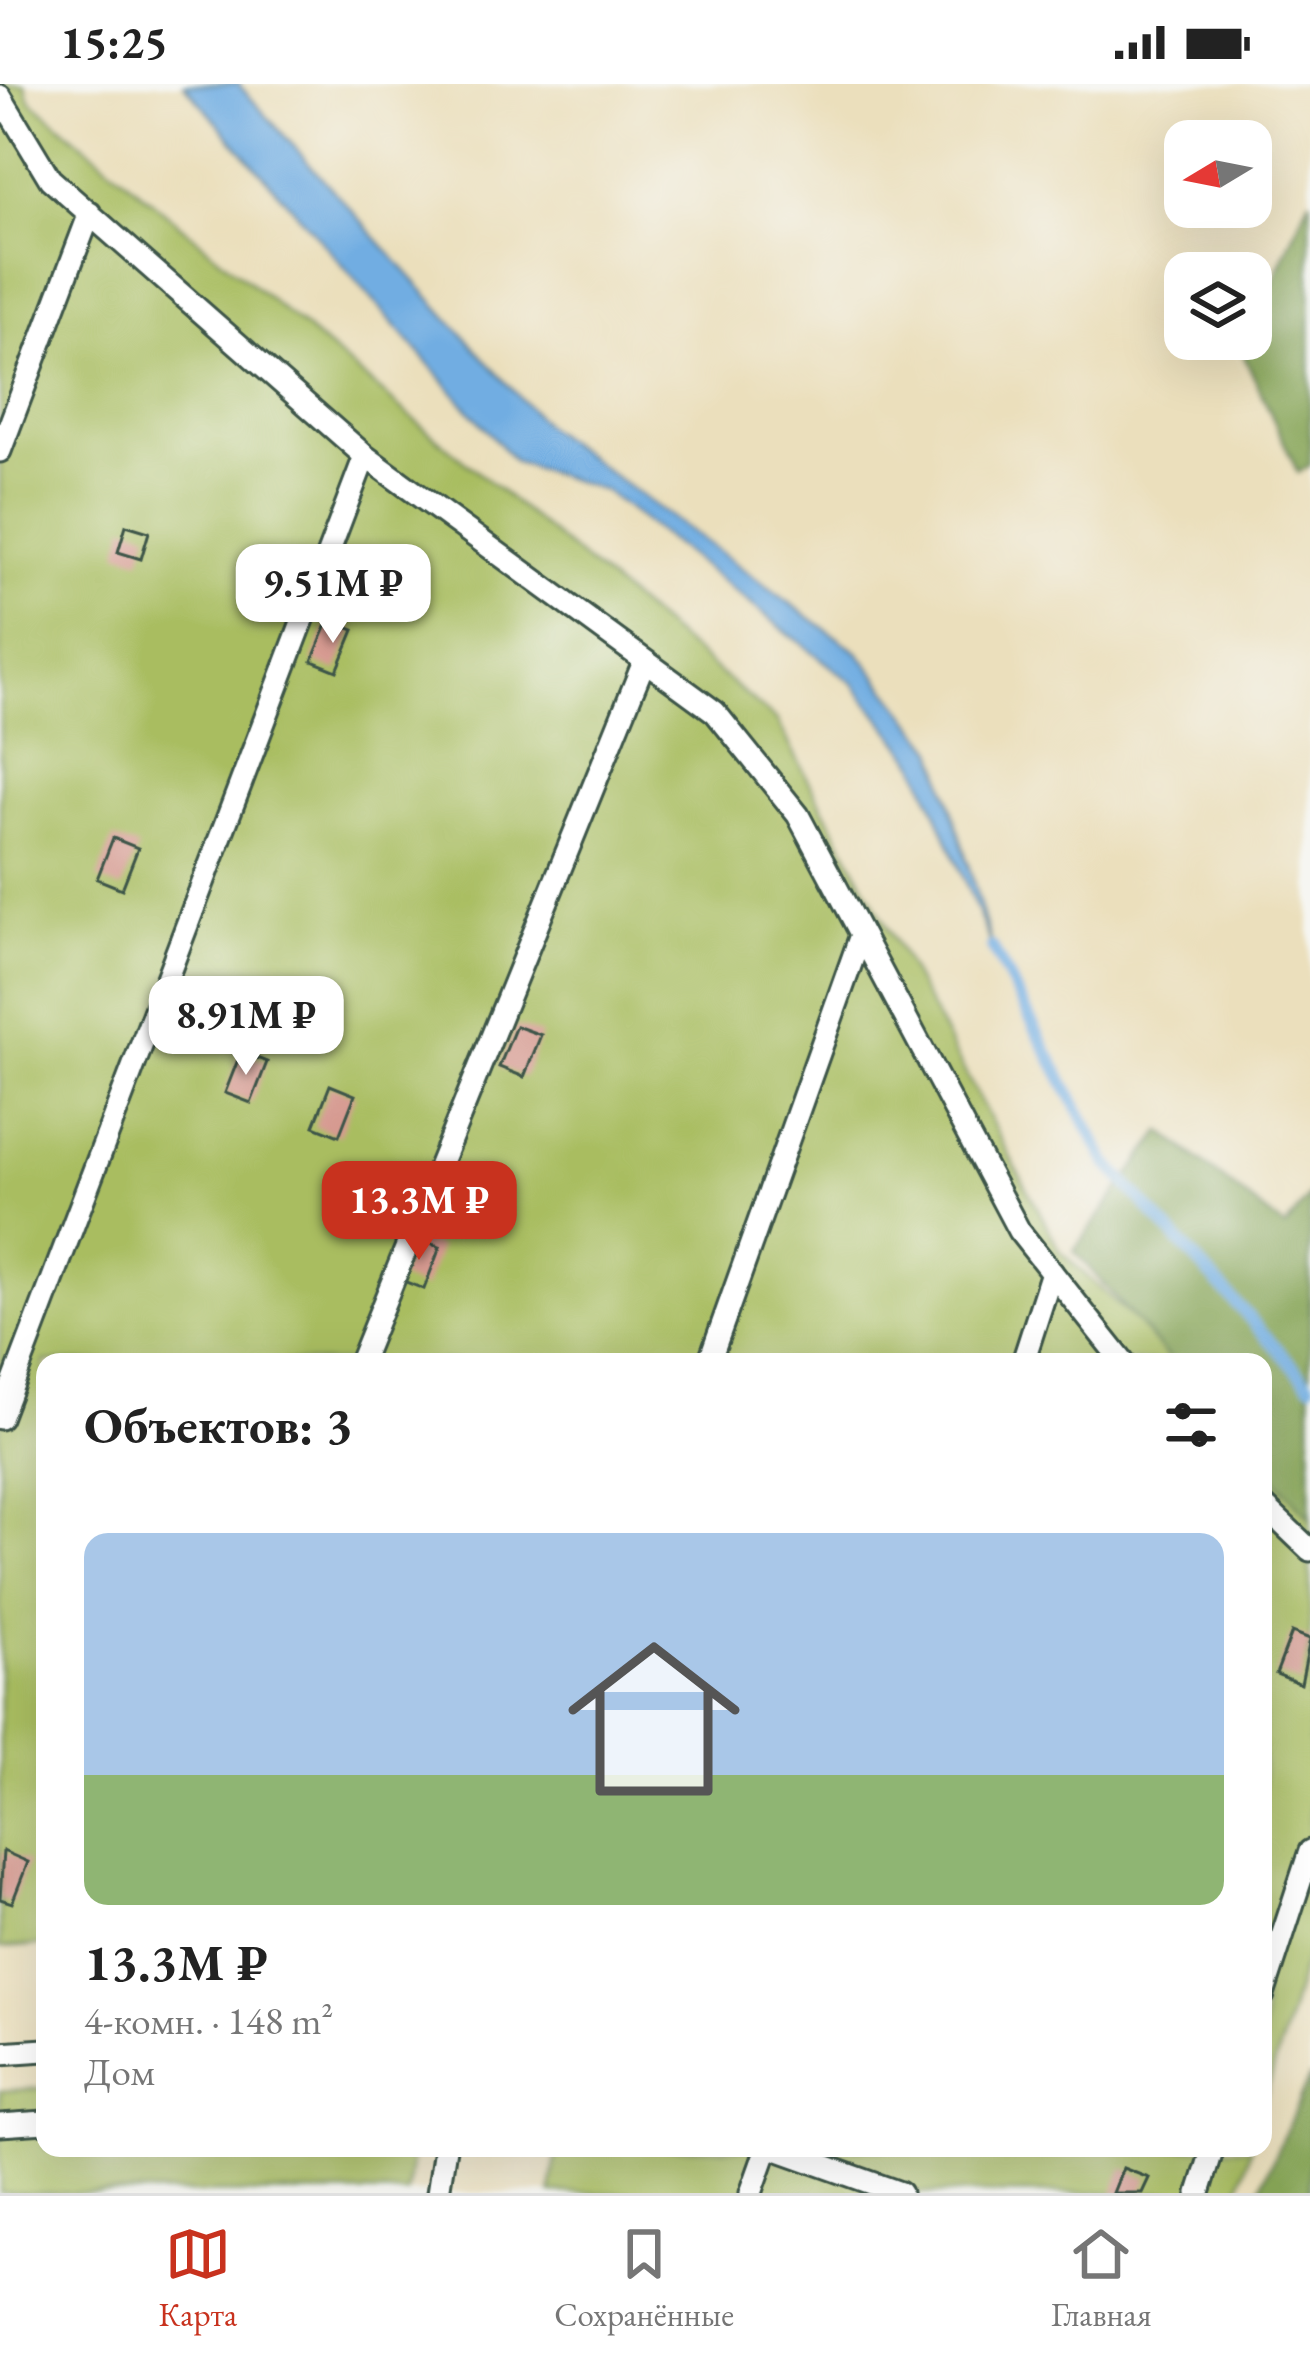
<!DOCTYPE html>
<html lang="ru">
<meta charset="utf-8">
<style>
body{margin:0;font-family:"EB Garamond",serif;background:#f6f6f6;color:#222;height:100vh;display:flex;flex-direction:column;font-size:45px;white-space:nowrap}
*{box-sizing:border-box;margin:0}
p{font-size:39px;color:#767676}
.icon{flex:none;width:66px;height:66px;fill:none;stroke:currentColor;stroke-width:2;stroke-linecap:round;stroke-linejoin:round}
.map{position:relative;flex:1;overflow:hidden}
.sheet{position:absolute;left:36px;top:1269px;width:1236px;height:804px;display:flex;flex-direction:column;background:#fff;border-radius:24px;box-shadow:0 12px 48px #0002}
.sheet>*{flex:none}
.needle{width:78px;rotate:260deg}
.tools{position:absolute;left:1164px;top:36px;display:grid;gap:24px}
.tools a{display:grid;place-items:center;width:108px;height:108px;border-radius:24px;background:#fff;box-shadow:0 12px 48px #0002;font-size:60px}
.price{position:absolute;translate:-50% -102px;padding:0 27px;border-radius:24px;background:#fff;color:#222;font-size:39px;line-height:78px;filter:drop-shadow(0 3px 6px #0008)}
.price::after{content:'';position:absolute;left:50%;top:72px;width:36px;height:27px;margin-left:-18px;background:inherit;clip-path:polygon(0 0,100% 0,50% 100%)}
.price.current{background:#c8321e;color:#fff}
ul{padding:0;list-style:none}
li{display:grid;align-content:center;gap:24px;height:636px;padding:0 48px}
li span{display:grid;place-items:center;height:372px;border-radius:24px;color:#555}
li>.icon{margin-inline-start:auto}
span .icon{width:216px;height:216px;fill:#fffc;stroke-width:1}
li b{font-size:51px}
h2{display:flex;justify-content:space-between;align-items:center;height:144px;padding:0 48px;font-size:51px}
.status{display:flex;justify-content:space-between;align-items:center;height:84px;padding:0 60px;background:#fff;direction:ltr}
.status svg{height:33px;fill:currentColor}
.dock{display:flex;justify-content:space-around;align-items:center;height:168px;border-top:3px solid #e0e0e0;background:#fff;font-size:33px;color:#767676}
.dock a{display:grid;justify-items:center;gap:6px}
.dock .current{color:#c8321e}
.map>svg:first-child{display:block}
.green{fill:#a9bd61;stroke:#647d4a;stroke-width:3}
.forest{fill:#86a457;stroke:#527046;stroke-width:3}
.water{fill:#71ade2;stroke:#48758b;stroke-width:3}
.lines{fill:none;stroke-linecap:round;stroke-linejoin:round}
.stream{stroke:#71ade2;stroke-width:12}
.building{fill:#d69a90}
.service-casing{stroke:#3e5548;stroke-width:27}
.service{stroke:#fff;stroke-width:21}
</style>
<div class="status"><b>15:25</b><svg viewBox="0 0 49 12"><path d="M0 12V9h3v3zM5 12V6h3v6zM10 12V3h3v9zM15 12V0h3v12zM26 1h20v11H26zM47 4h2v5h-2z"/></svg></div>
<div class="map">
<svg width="1310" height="2109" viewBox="0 0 1310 2109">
<rect width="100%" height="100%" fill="#f6f6f2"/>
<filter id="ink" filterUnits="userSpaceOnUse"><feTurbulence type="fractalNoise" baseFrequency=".00833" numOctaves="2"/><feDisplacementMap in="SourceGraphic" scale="24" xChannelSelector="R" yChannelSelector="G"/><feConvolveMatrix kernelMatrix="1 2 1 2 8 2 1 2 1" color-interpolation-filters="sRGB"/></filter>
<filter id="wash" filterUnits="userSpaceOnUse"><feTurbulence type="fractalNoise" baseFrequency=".004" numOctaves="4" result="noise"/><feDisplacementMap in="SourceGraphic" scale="48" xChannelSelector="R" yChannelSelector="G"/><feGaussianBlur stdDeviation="2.7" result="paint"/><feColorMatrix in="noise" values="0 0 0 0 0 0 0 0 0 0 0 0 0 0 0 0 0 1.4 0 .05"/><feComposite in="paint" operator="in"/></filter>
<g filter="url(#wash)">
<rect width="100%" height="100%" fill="#ebdfbc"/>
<path class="green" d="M0,0H25L30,16L777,637L1061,1168L1179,1278H45V1861L0,1864Z
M1263,1356L1310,1399V1858L1263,2021Z
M45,2004V2064H413L407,2109H0V2007Z
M557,2064H1251L1238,2109H551Z"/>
<path class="forest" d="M1310,114V381L1298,389L1242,267Z
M1162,1047L1285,1144L1310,1111V1434L1263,1381V1278H1172L1074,1167Z
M1310,1992V2109H1258Z"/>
<path class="water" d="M184,0H238L546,343L859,569L935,666L992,863L915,677L853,599L605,407L515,378Z"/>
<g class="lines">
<path class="stream" d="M992,863L1107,1079L1310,1300"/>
</g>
<g id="blocks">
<path class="building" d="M126,441L149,448L141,475L118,468Z
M329,536L354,546L337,587L312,577Z
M113,754L138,764L122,805L97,795Z
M516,942L541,951L524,993L499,983Z
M241,968L267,978L251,1019L225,1009Z
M330,1001L355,1011L339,1052L314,1042Z
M415,1153L440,1163L424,1205L398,1195Z
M1292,1548L1310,1555L1301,1600L1276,1590Z
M3,1767L28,1778L12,1819L0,1815Z
M1123,2084L1149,2094L1142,2109H1113Z"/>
</g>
</g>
<g filter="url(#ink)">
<use href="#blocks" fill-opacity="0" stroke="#3e5548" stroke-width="3"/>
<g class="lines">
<g class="service-casing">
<path id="service" d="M0,12L50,95L365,372L715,628L798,731L1019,1147L1123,1278
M0,367L90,129
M360,1278L644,578
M709,1278L861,851
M1023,1278L1052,1188
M0,1334L365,372
M1263,1421L1310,1466
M1263,1911L1310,1767
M0,1969L45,1966
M0,2041L45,2038
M774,2064L900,2109
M438,2109L445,2064
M751,2109L767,2064
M1199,2109L1213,2064"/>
</g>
<use href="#service" class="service"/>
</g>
</g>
</svg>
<div class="tools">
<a><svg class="needle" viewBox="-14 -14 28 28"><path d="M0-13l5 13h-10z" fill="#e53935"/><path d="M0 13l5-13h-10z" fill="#767676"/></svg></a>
<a><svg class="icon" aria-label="layers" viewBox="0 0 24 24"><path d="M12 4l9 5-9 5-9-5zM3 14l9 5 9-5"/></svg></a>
</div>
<b class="price" style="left:333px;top:562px">9.51M ₽</b>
<b class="price" style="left:246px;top:994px">8.91M ₽</b>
<b class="price current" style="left:419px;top:1179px">13.3M ₽</b>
<section class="sheet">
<h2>Объектов: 3<svg class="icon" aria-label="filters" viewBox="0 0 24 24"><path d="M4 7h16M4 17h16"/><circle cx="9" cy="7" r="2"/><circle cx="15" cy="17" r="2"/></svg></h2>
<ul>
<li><span style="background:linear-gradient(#a9c7e8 65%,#8fb573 0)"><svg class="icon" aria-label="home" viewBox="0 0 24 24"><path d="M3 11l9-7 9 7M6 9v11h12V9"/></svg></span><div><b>13.3M ₽</b><p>4-комн. · 148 m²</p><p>Дом</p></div></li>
</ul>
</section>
</div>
<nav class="dock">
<a class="current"><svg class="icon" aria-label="map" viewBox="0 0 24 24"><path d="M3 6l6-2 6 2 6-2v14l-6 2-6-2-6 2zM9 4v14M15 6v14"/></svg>Карта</a>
<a><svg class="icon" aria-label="saved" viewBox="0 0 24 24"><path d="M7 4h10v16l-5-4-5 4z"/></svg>Сохранённые</a>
<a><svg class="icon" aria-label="home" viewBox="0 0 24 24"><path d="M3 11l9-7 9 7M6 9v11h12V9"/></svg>Главная</a>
</nav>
